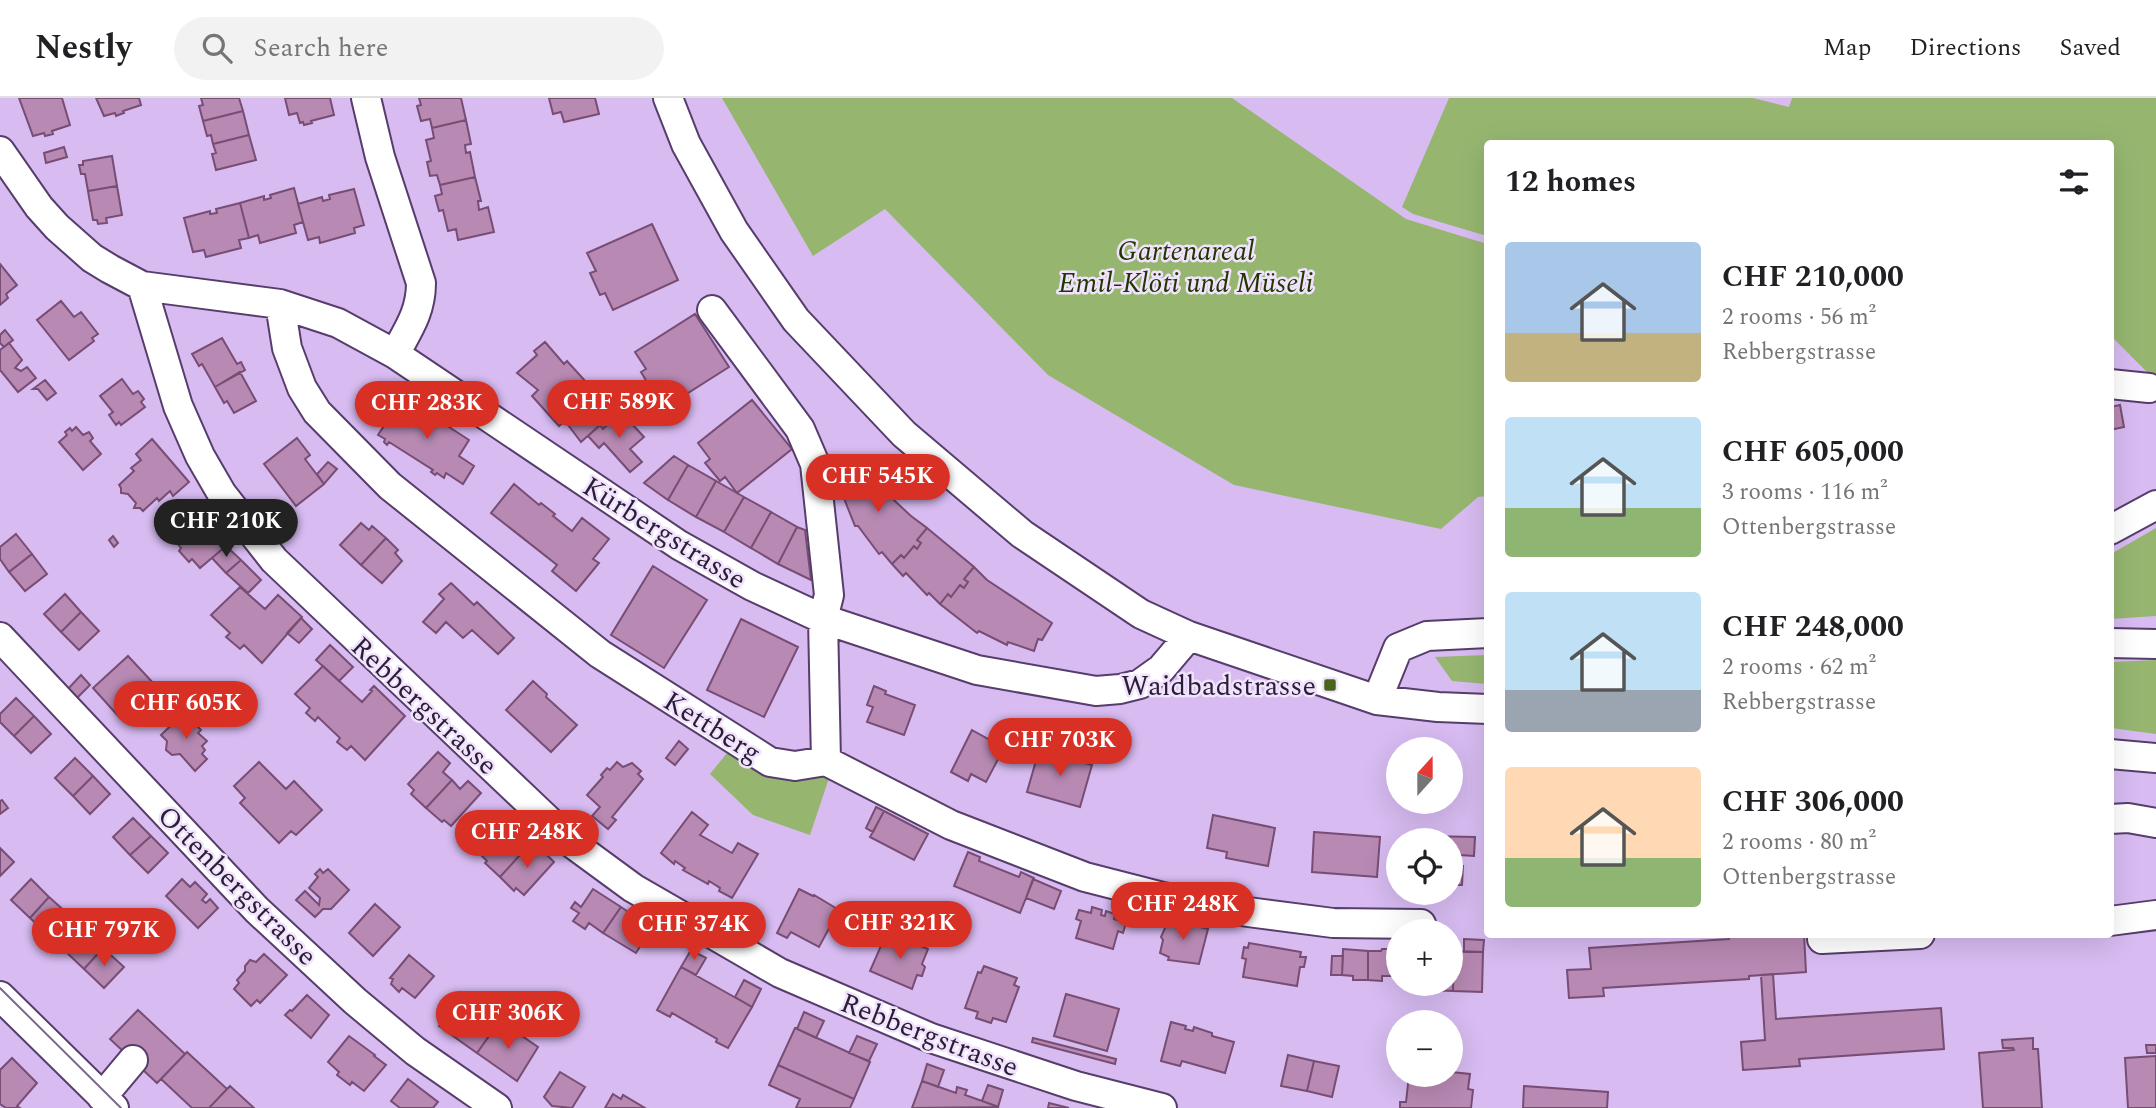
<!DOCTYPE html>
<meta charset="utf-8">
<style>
body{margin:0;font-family:Spectral,serif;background:#f2f2f2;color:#202124;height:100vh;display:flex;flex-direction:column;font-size:26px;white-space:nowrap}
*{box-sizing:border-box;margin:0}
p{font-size:23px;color:#757577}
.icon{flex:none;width:38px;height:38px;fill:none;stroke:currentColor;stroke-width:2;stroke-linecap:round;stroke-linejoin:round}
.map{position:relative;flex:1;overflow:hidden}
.sheet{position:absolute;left:1484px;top:42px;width:630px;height:798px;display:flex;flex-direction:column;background:#fff;border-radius:7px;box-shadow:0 7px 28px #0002}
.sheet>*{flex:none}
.needle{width:46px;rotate:21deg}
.fabs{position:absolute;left:1386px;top:639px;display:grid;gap:14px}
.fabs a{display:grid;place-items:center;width:77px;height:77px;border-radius:50%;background:#fff;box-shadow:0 7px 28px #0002;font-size:35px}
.price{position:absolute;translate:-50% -60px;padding:0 16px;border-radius:24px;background:#d93025;color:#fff;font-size:23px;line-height:46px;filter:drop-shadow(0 2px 4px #0008)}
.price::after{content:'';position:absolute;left:50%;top:42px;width:21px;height:16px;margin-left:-10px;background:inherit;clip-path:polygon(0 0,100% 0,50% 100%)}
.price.active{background:#222;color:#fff}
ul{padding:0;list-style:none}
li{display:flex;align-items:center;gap:21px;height:175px;padding:0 21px}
li span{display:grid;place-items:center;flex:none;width:196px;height:140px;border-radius:7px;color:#555}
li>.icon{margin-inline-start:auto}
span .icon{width:84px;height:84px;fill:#fffc;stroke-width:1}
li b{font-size:30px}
h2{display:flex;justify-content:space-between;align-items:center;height:84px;padding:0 21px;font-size:30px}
header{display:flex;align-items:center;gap:42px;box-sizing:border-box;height:98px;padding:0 35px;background:#fff;border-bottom:2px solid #e0e0e0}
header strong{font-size:33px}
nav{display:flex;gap:38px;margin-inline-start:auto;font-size:24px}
.search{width:490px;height:63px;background:#f2f2f2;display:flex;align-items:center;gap:18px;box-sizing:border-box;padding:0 24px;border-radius:38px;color:#757577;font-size:26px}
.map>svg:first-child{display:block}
.green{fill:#96b670}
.building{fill:#b789b3;stroke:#774d74;stroke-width:2}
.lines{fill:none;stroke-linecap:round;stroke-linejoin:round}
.minor-casing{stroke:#563d6b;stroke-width:32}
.minor{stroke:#fff;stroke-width:28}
.tram{stroke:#7c698e;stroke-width:2}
.poi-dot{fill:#48661a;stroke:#f1e2fe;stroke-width:2.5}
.labels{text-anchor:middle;stroke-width:5;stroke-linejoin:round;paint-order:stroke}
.park-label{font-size:28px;font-style:italic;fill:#223700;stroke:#f1e2fe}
.street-label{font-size:28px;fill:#291e33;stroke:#f1e2fe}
.poi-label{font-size:28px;fill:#291e33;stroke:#f1e2fe;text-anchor:end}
</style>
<header>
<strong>Nestly</strong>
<div class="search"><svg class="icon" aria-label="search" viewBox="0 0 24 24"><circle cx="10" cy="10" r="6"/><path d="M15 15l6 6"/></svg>Search here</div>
<nav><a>Map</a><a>Directions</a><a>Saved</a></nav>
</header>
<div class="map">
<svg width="2156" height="1010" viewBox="0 0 2156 1010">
<rect width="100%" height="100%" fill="#d7bbf1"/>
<path class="green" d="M722,0H1232L1406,121L1487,146V398L1478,399L1441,431L1234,387L1048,277L885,111L813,158Z
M1449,0H1753L1789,9L1792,0H2156V283L2111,238L2110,46H1488L1487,138L1413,116L1402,109Z
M2156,430V518L2111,521V456Z
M1487,557V586L1452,583L1435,559Z
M2156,562V636L2111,630V564Z
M732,649L830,677L810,737L753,717L710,676Z"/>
<path class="building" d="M19,0H62L70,27L52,33L53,36L45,38L44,35L33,38Z
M96,0H139L141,7L123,13L124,15L116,18L115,15L104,18Z
M201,0H239L243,13L203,23L199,8L203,7Z
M285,0H330L334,17L311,23L312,25L304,27L303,24L300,25L297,15L289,17Z
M419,0H461L466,22L432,30L430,21L421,23L417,8L421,7Z
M549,0H595L599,16L564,24L561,14L553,16Z
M243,13L249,37L213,46L211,37L207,38L203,23Z
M466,22L471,46L465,47L466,55L470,54L475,79L440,87L437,77L430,78L427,64L431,63L426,42L434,40L432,30Z
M249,37L256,62L216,72L212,56L216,55L213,46Z
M64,49L67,59L46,65L44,55Z
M112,58L117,88L88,93L85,76H81L79,67H83V63Z
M475,79L481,103H478L479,112L488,109L494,134L458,142L456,131L448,133L443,112L439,113L435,98L442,96L440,87Z
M117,88L122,117L106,120L107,125L98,126L97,122H93L88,93Z
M294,90L303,124L294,127L296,135L260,145L258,137L249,140L240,105L264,98V102L271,100L270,97Z
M354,91L364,127L354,130L355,135L320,145L319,139L308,142L298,106L322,99L323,103L330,101L329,97Z
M240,105L249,140L239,142L241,150L206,159L204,152L193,154L184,120L210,113V116L217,115L216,111Z
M652,126L678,182L613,212L605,195L600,197L590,175L596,173L587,155Z
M0,166L17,187L6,196L8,200L0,207Z
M61,203L74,219L81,214L98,236L92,240L94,243L69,262L37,222Z
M695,216L729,269L669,307L659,290L653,294L641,274L646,271L635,254Z
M5,232L13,242L4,249L0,245V237Z
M222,240L237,266L241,264L245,272L215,289L202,266L199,268L192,256Z
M545,244L564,266L567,263L597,296L595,298L615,320L603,331L600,327L581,344L565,323L559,328L532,298L538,292L517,275L537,257L534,253Z
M9,245L22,262L15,270L21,273L27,269L36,280L18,294L0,272V252Z
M240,274L256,303L234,315L227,303L224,305L215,289Z
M122,281L133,296L138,293L144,301L141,304L145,309L121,327L119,324L116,327L109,317L113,314L100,298Z
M45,282L56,295L47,302L38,291H33Z
M403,299L469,342L459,358L474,368L463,386L446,375L444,380L437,375L435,377L431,374L433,372L389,344L387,347L384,344L385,341L378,337Z
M752,302L792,351L737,395L725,379L720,383L705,365L710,361L698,345Z
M2120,307L2124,329L2110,332V309Z
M620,313L644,339L630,351L642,364L630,374L604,345L599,350L588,338L600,327L603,331Z
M76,329L83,337L89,334L93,340L90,343L101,356L83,372L59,344L67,337L65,334L70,330L72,333Z
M297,340L310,357L305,361L324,386L296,408L264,366Z
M152,341L189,384L173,398L170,393L159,403L157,400L143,413L140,410H134L136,405L128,396L121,395V390L119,387L134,373L131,370L141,362L136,356Z
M674,358L688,367L668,402L644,385Z
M851,362L911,418L927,430L917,442L921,445L917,451L914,448L904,460L901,457L892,466L882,454L879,456L858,428H855L843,398L840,399L835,376L844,371L842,368Z
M328,364L337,371L324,386L317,376Z
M688,367L716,383L696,419L668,402Z
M716,383L744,399L724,434L696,419Z
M514,386L539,407L541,405L555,416L553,418L572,433L582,420L609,441L593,461L599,465L576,493L552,473L557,467L491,415Z
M744,399L771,414L751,450L724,434Z
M771,414L797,429L778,466L751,450Z
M199,418L210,430L214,427L221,436L218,439L226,448L200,470L192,461L189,464L179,453L181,450L173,440Z
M361,425L369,432L372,428L386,440L361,467L340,447Z
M797,429L805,432L811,482L778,466Z
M927,430L974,469L964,481L968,484L964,490L960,487L951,499L948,496L940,506L929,495L927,497L906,475L903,478L892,466L901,457L904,460L914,448L917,451L921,445L917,442Z
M16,436L32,456L9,474L0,461V449Z
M113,438L118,445L114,449L109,442Z
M386,440L398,452L395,455L402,463L382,485L361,467Z
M226,448L241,462L226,475L212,460Z
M32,456L47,476L25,493L9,474Z
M241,462L261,482L248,495L226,475Z
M653,468L707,502L664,570L611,537Z
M974,469L987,482L1052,525L1042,542L1038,541L1034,553L1008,544L1007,547L979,533L977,535L940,506L948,496L951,499L960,487L964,490L968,484L964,481Z
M451,485L474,507L477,504L514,540L498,556L472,532L463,540L446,524L436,535L423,524L444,501L439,496Z
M240,489L265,511L278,497L302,519L262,565L244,547L240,551L226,539L230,535L211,517Z
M65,496L81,514L61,534L44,516Z
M81,514L99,533L79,552L61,534Z
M301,520L312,531L299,545L287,535Z
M741,521L798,549L764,619L707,592Z
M330,547L353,569L339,583L316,562Z
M128,558L155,587L120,620L93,590Z
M323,568L362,604L372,593L370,592L374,588L405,618L365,662L351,648L347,652L337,644L340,640L318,619L315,623L306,615L310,610L295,596Z
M81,577L90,587L76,601L67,592Z
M533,583L547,596L546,599L577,627L551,654L506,612Z
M874,588L886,593L885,596L915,607L904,637L867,624L873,609L867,607Z
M16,600L34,618L14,638L0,624V616Z
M184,615L201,632L198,635L207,643L202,648L205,652L202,656L207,661L195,673L180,656L172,657L166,652L167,643L161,637Z
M34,618L51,636L31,655L14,638Z
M972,632L1004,650L986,684L971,676L968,683L951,674Z
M679,643L688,651L675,667L666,660Z
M1039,652L1061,658L1062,655L1070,658V661L1092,667L1080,709L1027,694Z
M438,654L450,665L443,674L452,682L426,710L411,696L414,692L408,686Z
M75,660L93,678L73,698L55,680Z
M259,664L286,691L294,683L322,712L296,737L291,733L279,745L240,705L245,700L234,688Z
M617,664L623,669L632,665L641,673L638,676L643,681L612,719L616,722L608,731L592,718L600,709L587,697L603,679L601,677L607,670L610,672Z
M93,678L110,696L90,716L73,698Z
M452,682L460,691L468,683L481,695L451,728L444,722L442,724L426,710Z
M2,702L8,710L0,716V703Z
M876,709L884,713L873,734L866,730Z
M884,713L928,736L914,762L870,739Z
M692,714L708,727L700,737L732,755L738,745L758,756L732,800L719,793L720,790L709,783L708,786L683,772L685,770L675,763L674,766L661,755Z
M1213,717L1275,730L1268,768L1226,760L1227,754L1207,750Z
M133,720L151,738L130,757L113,739Z
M511,723L524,736L519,740L528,748L500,779L485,765L487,763L480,756Z
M1314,734L1380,739L1377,779L1312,774Z
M151,738L168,755L148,775L130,757Z
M1424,738L1475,739L1474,758L1459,757V768H1463L1462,787H1451V742H1424Z
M528,748L536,756L541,751L554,764L524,797L516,790L514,793L500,779Z
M0,750L14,764L0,778Z
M968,754L980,759L979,763L1019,779L1021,774L1034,780L1020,815L954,788Z
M320,771L323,775L328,771L349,792L331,811H323L315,819L296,802L305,793L319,807L320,800L309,790L318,779L315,776Z
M31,781L49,799L30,820L11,802Z
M182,781L190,789L195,784L207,796L202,802L206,805L210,801L218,810L198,830L166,798Z
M1033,781L1061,793L1054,811L1026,800Z
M593,791L621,809L603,835L589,825L585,831L573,823L579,815L571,810L575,804L581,809Z
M799,791L813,798L814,797L839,812L819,849L791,834L787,840L777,835Z
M49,799L68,816L48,837L30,820Z
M375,806L400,829L373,858L349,835Z
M621,809L649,828L645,834L648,836L636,855L603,835Z
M1092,809L1102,812L1101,817L1105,818L1106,813L1115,816L1114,821L1126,825L1123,835L1118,833L1113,851L1076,840L1081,823L1076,821L1079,812L1091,815Z
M1177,820L1187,823V826L1208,831L1199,866L1168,862L1169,859L1160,855L1163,842L1161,839L1169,821L1176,823Z
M85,833L103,850L84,871L65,853Z
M887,834L928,851L922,866L925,869L922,878L917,877L912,891L870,873Z
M1804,836L1806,874L1749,878V881L1603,890L1604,898L1569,900L1567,872L1591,871L1589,850L1729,841L1728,837L1738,836Z
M1464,841L1484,842L1483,854H1464Z
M1249,845L1301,854L1300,859H1306L1304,869H1300L1297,888L1243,879L1246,861L1242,860L1244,849L1248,850Z
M103,850L124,869L104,890L84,871Z
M1343,851L1368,853V882H1353V878L1342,877Z
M1382,851H1394L1393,878H1382V883L1368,882V853H1381Z
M1394,851H1398V871L1394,870Z
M691,852L706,860L696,877L681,869Z
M1451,853H1454L1453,893L1427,892V886H1451Z
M1454,853L1483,854L1482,894L1453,893Z
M264,856L287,877L260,905L257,902L251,908L234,891L239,885L237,882L245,873V868L250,862L256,864Z
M409,857L434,878L415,900L402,890L399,894L391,886L393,881L390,880Z
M1332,858H1343L1342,877H1331Z
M984,868L1017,880L1014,887L1019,889L1006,924L993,920L991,925L976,920L978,914L965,910L978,874L981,875Z
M681,869L752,909L728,950L716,944L717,941L672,915L670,919L657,912Z
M1773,876L1776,921L1941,910L1944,951L1799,961L1800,968L1743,972L1741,944L1765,942L1761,877Z
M744,882L761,891L752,909L735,899Z
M462,896L497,921L499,919L501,921L477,955L439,928Z
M1066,896L1119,911L1107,953L1054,938Z
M307,897L329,917L311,940L285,917L290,912L292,913Z
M138,912L185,956L157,985L110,941Z
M804,914L824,923L816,940L797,931Z
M501,921L502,924L538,949L517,983L477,955Z
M1171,924L1186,928L1185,931L1193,933L1194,929L1212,935V938L1234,944L1225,975L1182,963L1180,968L1161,963Z
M795,930L870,964L854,1001L778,967Z
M349,938L375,957L374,958L386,967L364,993L352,984L350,987L337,977L339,974L328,964Z
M857,938L877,946L869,963L849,955Z
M1033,940L1116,961L1115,966L1032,944Z
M2033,940V951H2038L2042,1010H1983L1979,955L2014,952L2013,950H2003L2002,942Z
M2146,947H2156V955H2147Z
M187,954L227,991L209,1010H192L161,981Z
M1288,957L1314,963L1307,993L1281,988Z
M2156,958V1010H2128L2125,960Z
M12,960L37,985L17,1008L20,1010H6L0,1006V972Z
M1314,963L1339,968L1332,999L1307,993Z
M927,966L944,972L938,989L922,983Z
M778,967L854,1001L850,1010H796L800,1001L769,987Z
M560,974L585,989L572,1010L552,1008L544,999Z
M1451,974L1470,976L1468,991L1473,992L1471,1010H1400V1004H1406L1409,977L1446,980V976H1451Z
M408,981L438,1004L433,1010H400L391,1003Z
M922,983L956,995L957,989L967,992L965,997L999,1009L912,1010Z
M988,987L1003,992L998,1009L982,1003Z
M230,988L254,1010H209Z
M1524,988L1608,994L1607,1010H1523Z
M613,996L621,1001L623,997L645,1010H605Z
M1049,1005L1069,1010H1048Z"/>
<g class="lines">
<g class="minor-casing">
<path id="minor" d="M366,0L380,59L421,185C421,214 408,232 395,256
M668,0L686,46L734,133L796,222L904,336L1022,436L1141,516L1189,538L1377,602L1438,609L1488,611
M0,53L39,109L57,129L92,160L110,171L142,188L280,206L338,225L395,256L679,447L752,488L823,521L977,572L1096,593L1120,591L1140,586L1161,571L1189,538
M142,188L178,308L200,358L222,396L274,462L573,746L633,790L780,875L931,940L1076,988L1162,1010
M280,206L287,250L302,290L317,314L390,388L600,556L770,664L795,668L826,663L951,727L1085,779L1163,799L1248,814L1333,825L1421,826
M712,212L800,331L815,366L829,497L823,521L826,663
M2110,286L2149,290
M2110,432L2156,407
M0,539L257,812L355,903L415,953L497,1010
M2110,545L2156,546
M1377,602L1398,550L1427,538L1488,535
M2110,656L2156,660
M2110,721L2128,720L2156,725
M2110,823L2156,817
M1822,841L1920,836
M0,898L114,1010
M102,999L133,962"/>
</g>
<use href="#minor" class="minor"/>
<path class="tram" d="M0,890L121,1010"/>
</g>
<rect class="poi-dot" x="1323" y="580" width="14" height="14" rx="3.5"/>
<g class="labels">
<g class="park-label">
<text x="1186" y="162">Gartenareal<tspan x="1186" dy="32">Emil-Klöti und Müseli</tspan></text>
</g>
<g class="street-label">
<text transform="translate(665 434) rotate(32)" y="10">Kürbergstrasse</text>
<text transform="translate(425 607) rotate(43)" y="10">Rebbergstrasse</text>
<text transform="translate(713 628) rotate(32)" y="10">Kettberg</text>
<text transform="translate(238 787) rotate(45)" y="10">Ottenbergstrasse</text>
<text transform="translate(930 936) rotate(21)" y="10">Rebbergstrasse</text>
</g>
<g class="poi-label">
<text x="1316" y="597">Waidbadstrasse</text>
</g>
</g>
</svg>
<div class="fabs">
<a><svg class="needle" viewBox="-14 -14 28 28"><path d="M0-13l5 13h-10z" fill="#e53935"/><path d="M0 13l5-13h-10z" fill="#757577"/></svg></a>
<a><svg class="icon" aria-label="locate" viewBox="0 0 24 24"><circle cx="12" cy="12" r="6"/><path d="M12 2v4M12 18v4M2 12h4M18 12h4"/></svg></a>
<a>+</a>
<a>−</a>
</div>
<b class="price" style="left:619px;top:342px">CHF 589K</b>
<b class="price" style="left:427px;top:343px">CHF 283K</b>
<b class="price" style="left:878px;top:416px">CHF 545K</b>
<b class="price active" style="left:226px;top:461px">CHF 210K</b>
<b class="price" style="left:186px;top:643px">CHF 605K</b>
<b class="price" style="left:1060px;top:680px">CHF 703K</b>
<b class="price" style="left:527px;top:772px">CHF 248K</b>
<b class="price" style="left:1183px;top:844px">CHF 248K</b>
<b class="price" style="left:900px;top:863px">CHF 321K</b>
<b class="price" style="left:694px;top:864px">CHF 374K</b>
<b class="price" style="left:104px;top:870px">CHF 797K</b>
<b class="price" style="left:508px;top:953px">CHF 306K</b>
<section class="sheet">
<h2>12 homes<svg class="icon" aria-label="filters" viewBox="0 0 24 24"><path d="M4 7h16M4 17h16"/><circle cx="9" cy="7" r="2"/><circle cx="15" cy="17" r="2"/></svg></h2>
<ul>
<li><span style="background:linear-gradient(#a9c7e8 65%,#c2b280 0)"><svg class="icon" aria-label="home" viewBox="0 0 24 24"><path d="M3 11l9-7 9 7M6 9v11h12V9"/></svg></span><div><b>CHF 210,000</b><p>2 rooms · 56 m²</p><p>Rebbergstrasse</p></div></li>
<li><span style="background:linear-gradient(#bfe0f5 65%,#8fb573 0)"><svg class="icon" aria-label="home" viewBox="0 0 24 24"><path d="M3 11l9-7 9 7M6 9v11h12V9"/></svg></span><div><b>CHF 605,000</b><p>3 rooms · 116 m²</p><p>Ottenbergstrasse</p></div></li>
<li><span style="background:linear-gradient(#bfe0f5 70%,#9aa5b1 0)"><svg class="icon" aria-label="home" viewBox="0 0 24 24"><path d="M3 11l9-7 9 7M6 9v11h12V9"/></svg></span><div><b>CHF 248,000</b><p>2 rooms · 62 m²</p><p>Rebbergstrasse</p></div></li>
<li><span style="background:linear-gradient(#ffd9b3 65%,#8fb573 0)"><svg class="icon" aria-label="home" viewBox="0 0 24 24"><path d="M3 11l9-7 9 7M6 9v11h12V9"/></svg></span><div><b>CHF 306,000</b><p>2 rooms · 80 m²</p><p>Ottenbergstrasse</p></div></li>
</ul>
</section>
</div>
